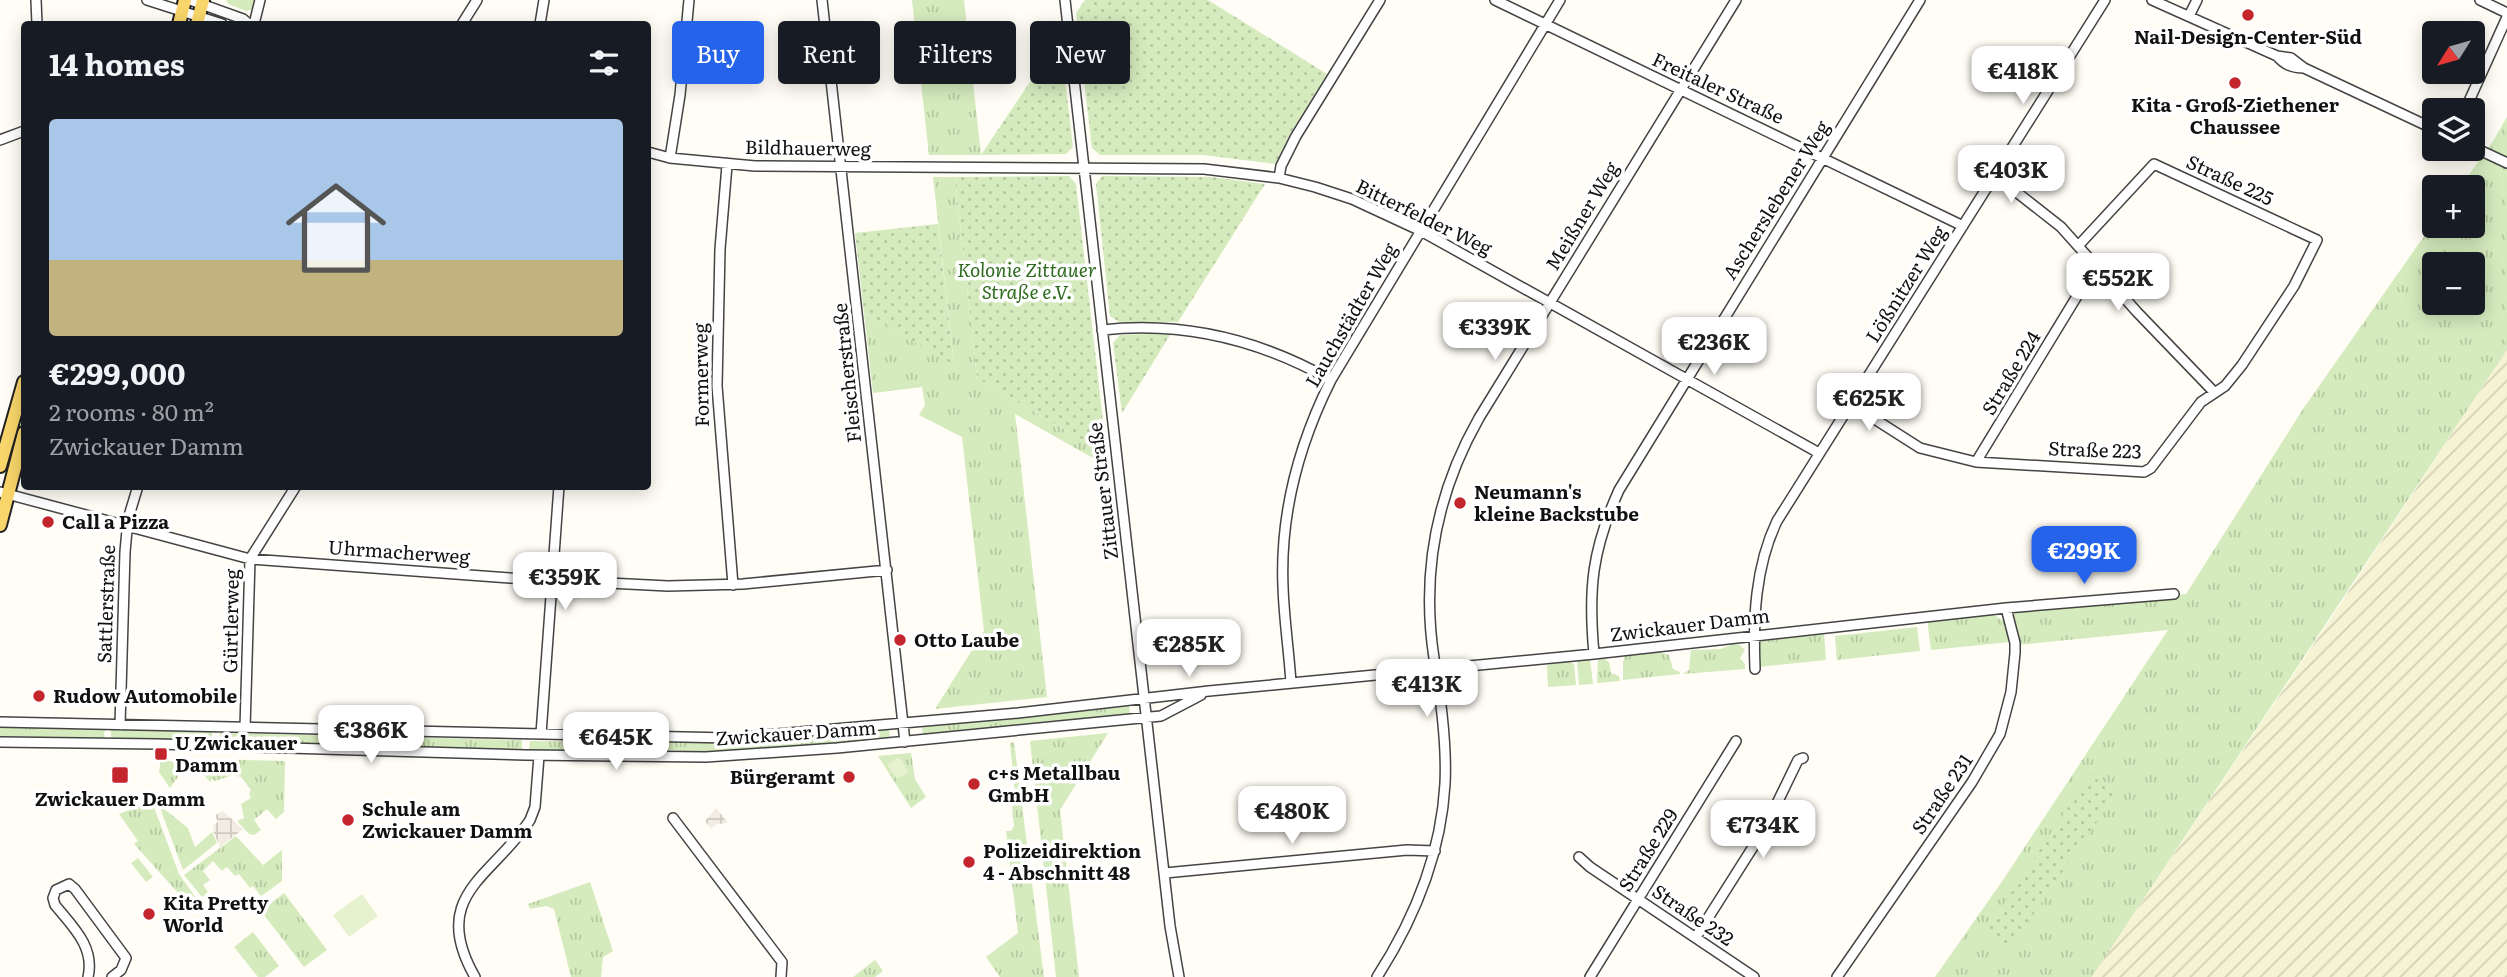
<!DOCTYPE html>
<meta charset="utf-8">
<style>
body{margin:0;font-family:Literata,serif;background:#242831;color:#f1f3f6;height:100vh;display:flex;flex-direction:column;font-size:26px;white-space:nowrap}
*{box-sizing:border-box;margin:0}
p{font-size:23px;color:#9ea1a6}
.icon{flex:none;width:38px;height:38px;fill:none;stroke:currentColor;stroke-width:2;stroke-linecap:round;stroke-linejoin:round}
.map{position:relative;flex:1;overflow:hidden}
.side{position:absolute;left:21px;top:21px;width:630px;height:469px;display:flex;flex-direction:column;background:#171b24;border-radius:7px;box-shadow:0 4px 18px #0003}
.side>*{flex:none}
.guide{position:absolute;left:672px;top:21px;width:665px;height:63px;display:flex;gap:14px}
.needle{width:46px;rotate:233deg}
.tools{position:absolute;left:2422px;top:21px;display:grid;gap:14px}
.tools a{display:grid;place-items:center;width:63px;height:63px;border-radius:7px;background:#171b24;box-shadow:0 4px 18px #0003;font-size:35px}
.price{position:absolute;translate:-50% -60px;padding:0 16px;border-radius:14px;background:#fff;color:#222;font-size:23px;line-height:46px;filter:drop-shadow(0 2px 4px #0008)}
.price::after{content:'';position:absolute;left:50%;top:42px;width:21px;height:16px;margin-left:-10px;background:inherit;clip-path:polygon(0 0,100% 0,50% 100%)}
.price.current{background:#2563eb;color:#fff}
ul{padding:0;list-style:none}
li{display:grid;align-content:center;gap:14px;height:371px;padding:0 28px}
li+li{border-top:2px solid #363941}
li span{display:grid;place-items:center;height:217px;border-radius:7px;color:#555}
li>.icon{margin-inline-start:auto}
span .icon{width:126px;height:126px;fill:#fffc;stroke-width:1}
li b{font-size:30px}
h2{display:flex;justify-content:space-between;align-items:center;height:84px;padding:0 28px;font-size:30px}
.pill{padding:0 24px;border-radius:7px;background:#171b24;box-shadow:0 4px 18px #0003;font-size:24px;line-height:63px}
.pill.current{background:#2563eb;color:#fff}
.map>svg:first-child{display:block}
.farmland{fill:url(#farmland-furrows)}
.grass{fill:url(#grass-tufts);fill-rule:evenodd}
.garden{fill:url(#garden-dots)}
.pitch{fill:#e6f2cf}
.plaza{fill:url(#plaza-grid)}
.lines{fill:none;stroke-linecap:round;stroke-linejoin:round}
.minor-casing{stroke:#444;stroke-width:12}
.major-casing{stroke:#222;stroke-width:16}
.minor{stroke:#fff;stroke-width:9}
.major{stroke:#f9d66b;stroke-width:12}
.poi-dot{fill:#c4262e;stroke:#fff;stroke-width:2.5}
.labels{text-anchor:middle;stroke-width:7;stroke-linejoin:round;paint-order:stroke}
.poi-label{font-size:19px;font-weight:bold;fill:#111;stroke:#fff;text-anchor:start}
.street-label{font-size:19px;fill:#111;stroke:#fff}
.park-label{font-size:19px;font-style:italic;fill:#2f6b1f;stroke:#fff}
</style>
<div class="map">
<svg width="2507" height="977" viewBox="0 0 2507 977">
<defs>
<pattern id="farmland-furrows" width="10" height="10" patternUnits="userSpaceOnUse" patternTransform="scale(1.75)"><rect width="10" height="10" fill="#f6f3d4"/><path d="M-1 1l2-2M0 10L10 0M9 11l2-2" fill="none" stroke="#d2cfb5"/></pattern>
<pattern id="grass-tufts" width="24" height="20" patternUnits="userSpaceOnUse" patternTransform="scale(1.75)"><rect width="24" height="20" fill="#d5ebbd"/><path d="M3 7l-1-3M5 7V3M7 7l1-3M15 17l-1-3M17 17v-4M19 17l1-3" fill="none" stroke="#b6c8a1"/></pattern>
<pattern id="garden-dots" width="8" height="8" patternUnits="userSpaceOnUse" patternTransform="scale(1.75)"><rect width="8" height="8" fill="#d5ebbd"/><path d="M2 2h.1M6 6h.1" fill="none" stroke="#b6c8a1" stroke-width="1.8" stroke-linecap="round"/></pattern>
<pattern id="plaza-grid" width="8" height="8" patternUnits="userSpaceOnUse" patternTransform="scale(1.75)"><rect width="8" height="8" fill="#f1ede2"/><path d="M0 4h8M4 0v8" fill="none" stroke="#cecac1"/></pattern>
</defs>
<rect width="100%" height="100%" fill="#fffdf5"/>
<path class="farmland" d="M2507,350V977H2092L2343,600Z"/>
<path class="grass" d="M226,0H255L253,9L246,11L228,4Z
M912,0H964L981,155H929Z
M2507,117V350L2092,977H1935L2003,880L2168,630L2018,645L2009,611L2186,594L2303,409L2434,222V226H2473V187H2460L2493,141ZM2434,264H2473V303H2434Z
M933,177H955L977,378L1098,449L1105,439L1107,466L1015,414L1047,697L935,709L984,631L962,437L919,415L925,405L922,387L873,393L864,313L954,364Z
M24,395V418L9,476L2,474Z
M1988,614L1994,615L2004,621L2010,642L1931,650L1927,619Z
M1917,627L1920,651L1837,660L1835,636Z
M1824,632L1826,660L1759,667L1758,654L1760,640Z
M1733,644L1740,645L1745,650L1740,658L1745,664V669L1683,674L1689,670L1691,650L1721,649Z
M1659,652L1669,655L1673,669L1680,672V674L1623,680V662L1625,656Z
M1603,658L1609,662L1611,673L1619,676L1620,681L1597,683L1598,660Z
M1590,659L1593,684L1579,685L1577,660Z
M1566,661L1574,664L1576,685L1548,687L1547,666L1555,662Z
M1463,671L1468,673L1471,695L1446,698L1445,675L1450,672Z
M1425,674C1434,680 1433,690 1434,699L1388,704L1394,687L1408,686L1419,675Z
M1129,705L1130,715L923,736L922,726Z
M0,726L106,729L104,733L105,740L0,738Z
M111,729L212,732V742L111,740Z
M889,729L890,739C817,746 742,759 670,750L669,754L529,750L530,741L730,742Z
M220,733L522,740V750L221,743Z
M1108,733L1060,810L1079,977H1056L1030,741Z
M1014,742L1044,977H1000L986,957L1018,933L1006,831H1011L1014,826L1012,807L1016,802L1010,743Z
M911,753L915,779L926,797L911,808L878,756Z
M202,759L285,761L284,812L276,819L267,809L254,820L261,830L254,835L249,834L237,821L244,818L241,804L251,798L249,793L251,790L241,777L233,775L215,781L212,779L210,782L199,769Z
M161,760L183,763L178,777L170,788L159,772Z
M152,802L179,874L196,898L189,905L134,844L138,841L119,814Z
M159,805L188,828L195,847L212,832L217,843L183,870Z
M236,836L263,865L282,850V881L261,896L253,886L250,888L239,874L235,876L227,867L222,871L213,861L203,871L210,880L203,885L208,892L202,897L184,875Z
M138,858L153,877L146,882L131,863Z
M590,882L613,951L603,957L601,977H571L554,909L546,906L530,909L528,904Z
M284,893L327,950L304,967L261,911Z
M253,932L279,966L265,977H258L234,947Z
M875,960L883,971L875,977H853Z"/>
<path class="garden" d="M1085,0H1208L1327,74L1291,132L1277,164L1203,155H1100L1092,148L1076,13Z
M1060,37L1073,147L1066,154L981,155Z
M1069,176L1076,184L1105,439L1098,449L977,378L955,177Z
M1102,176L1211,177L1265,184L1178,322H1119L1110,316L1096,184Z
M938,224L954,365L864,313L855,233Z
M1148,334L1170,335L1122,413L1113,343L1120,335Z
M2091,773L2118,791L2009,950L1985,932Z"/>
<path class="pitch" d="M899,757L909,772L897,779L887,765Z
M362,894L378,916L349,937L333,915Z"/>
<path class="plaza" d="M716,808L728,823L717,824L711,829L705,821Z
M223,811L243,829L220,847L213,831L214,824L218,822L215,815Z"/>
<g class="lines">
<g class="minor-casing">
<path id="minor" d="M36,0L37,24
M147,0L222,24
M190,0L243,19L249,24
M822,0L905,742
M1065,0L1170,926L1179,977
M1495,0L1963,226
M2152,0L2277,56L2291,58L2304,68L2434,129
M2480,0L2507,13
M2189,16L2197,0
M254,24L260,0
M462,24L477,0
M540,24L544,0
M2277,56C2285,65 2292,68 2304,68
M2465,110L2507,17
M0,140L24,131
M2473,147L2507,163
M648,152L670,158L755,166L1204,169L1279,178L1315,187L1352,199L1421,231L1819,453
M670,158L680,95L689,0
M727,165L720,249L717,386L733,585
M1996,176L2061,227L2137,312L2214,392
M1279,178L1281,166L1296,136L1380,0
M1102,330C1183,321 1260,340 1331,380
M1851,404L1920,448L1976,462L2144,472L2151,468L2201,402L2225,386L2242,365L2294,286L2317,240L2154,164L2078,246
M1976,462L2096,265
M0,492L250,559L510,578L668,586L743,584L887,570
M1594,654C1588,589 1592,550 1619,490L1920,0
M1755,669C1753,619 1755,567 1777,521L2105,0
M1291,683C1289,651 1284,619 1283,587C1280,515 1299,444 1331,380L1560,0
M0,722L730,738L1018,713L1209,691L1594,654L2006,608L2174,594
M120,725L125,552L128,519L138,486
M245,728L250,559L296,486
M541,734L559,486
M0,742L158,744L525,755L706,757L837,748L1161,716L1201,695
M673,818L782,962L781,977
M1579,857L1590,867L1754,977
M1165,873L1407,850L1435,851
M1696,937L1765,828L1798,760L1803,758
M88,977C95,947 73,927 55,905L53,898L56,890L69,884L75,889L126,958L121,970L112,977
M475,977C428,895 493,877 530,820L535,807L539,756
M1377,977C1415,918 1441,855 1445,784C1447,743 1441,699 1434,658C1421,573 1437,492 1479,418L1736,0
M1590,977L1736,741
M1837,977L1972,782L2000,734L2011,692L2015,653V643L2006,608"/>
</g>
<g class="major-casing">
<path id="major" d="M179,24L185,0
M197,24L203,0
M0,466L24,382
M0,525L24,433"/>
</g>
<use href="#minor" class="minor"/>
<use href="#major" class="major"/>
</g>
<g class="poi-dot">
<circle cx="2248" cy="15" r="7"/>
<circle cx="2235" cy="83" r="7"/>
<circle cx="1460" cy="503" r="7"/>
<circle cx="48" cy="522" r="7"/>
<circle cx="900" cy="640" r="7"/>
<circle cx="39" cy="696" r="7"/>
<rect x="154" y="747" width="14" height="14" rx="3.5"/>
<rect x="111" y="766" width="18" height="18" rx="3.5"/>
<circle cx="849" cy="777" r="7"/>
<circle cx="974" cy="784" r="7"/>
<circle cx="348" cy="820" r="7"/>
<circle cx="969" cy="862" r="7"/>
<circle cx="149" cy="914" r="7"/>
</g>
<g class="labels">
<g class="poi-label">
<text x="2248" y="44" text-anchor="middle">Nail-Design-Center-Süd</text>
<text x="2235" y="112" text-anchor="middle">Kita - Groß-Ziethener<tspan x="2235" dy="22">Chaussee</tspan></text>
<text x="1474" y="499">Neumann's<tspan x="1474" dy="22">kleine Backstube</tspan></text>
<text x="62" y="529">Call a Pizza</text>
<text x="914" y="647">Otto Laube</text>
<text x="53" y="703">Rudow Automobile</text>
<text x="175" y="750">U Zwickauer<tspan x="175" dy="22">Damm</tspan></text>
<text x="988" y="780">c+s Metallbau<tspan x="988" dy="22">GmbH</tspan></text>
<text x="835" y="784" text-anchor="end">Bürgeramt</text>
<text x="120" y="806" text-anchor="middle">Zwickauer Damm</text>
<text x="362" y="816">Schule am<tspan x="362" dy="22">Zwickauer Damm</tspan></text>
<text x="983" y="858">Polizeidirektion<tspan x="983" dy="22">4 - Abschnitt 48</tspan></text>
<text x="163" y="910">Kita Pretty<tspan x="163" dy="22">World</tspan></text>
</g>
<g class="street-label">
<text transform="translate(1718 88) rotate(25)" y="7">Freitaler Straße</text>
<text transform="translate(808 148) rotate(1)" y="7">Bildhauerweg</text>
<text transform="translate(2230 180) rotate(25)" y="7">Straße 225</text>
<text transform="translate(1776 200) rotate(-58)" y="7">Ascherslebener Weg</text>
<text transform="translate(1582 216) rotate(-59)" y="7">Meißner Weg</text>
<text transform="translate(1424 217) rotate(26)" y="7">Bitterfelder Weg</text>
<text transform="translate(1906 284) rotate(-58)" y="7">Lößnitzer Weg</text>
<text transform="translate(1351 315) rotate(-60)" y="7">Lauchstädter Weg</text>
<text transform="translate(847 373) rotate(-96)" y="7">Fleischerstraße</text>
<text transform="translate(2011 373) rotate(-59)" y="7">Straße 224</text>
<text transform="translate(701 375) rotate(-91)" y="7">Formerweg</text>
<text transform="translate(2095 450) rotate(2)" y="7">Straße 223</text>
<text transform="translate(1103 491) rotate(-97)" y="7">Zittauer Straße</text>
<text transform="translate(399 552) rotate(4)" y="7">Uhrmacherweg</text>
<text transform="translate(106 604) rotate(-88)" y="7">Sattlerstraße</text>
<text transform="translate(231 621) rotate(-89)" y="7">Gürtlerweg</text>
<text transform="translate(1690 625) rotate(-7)" y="7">Zwickauer Damm</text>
<text transform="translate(796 733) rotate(-4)" y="7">Zwickauer Damm</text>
<text transform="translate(1942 794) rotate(-56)" y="7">Straße 231</text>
<text transform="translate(1648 850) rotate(-58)" y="7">Straße 229</text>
<text transform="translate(1693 915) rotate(34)" y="7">Straße 232</text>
</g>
<g class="park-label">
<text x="1027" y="277">Kolonie Zittauer<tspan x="1027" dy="22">Straße e.V.</tspan></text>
</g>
</g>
</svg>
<div class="tools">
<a><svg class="needle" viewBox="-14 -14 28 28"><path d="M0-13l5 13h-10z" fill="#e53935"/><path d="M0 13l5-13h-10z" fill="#9ea1a6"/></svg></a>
<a><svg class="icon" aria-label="layers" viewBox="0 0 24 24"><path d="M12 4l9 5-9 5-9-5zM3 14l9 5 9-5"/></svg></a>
<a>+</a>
<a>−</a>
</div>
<b class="price" style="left:2023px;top:106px">€418K</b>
<b class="price" style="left:2011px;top:205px">€403K</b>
<b class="price" style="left:2118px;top:313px">€552K</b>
<b class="price" style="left:1495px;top:362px">€339K</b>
<b class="price" style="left:1714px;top:377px">€236K</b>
<b class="price" style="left:1869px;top:433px">€625K</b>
<b class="price current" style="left:2084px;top:586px">€299K</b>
<b class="price" style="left:565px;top:612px">€359K</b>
<b class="price" style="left:1189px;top:679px">€285K</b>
<b class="price" style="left:1427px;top:719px">€413K</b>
<b class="price" style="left:371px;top:765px">€386K</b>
<b class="price" style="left:616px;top:772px">€645K</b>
<b class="price" style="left:1292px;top:846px">€480K</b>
<b class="price" style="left:1763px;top:860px">€734K</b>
<div class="guide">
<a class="pill current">Buy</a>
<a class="pill">Rent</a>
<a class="pill">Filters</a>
<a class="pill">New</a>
</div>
<section class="side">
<h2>14 homes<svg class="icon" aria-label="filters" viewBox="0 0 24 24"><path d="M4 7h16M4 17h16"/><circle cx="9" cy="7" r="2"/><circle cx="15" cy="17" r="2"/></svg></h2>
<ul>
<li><span style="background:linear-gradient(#a9c7e8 65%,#c2b280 0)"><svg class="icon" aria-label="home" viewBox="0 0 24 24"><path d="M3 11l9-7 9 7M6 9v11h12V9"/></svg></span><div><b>€299,000</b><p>2 rooms · 80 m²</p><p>Zwickauer Damm</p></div></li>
</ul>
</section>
</div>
